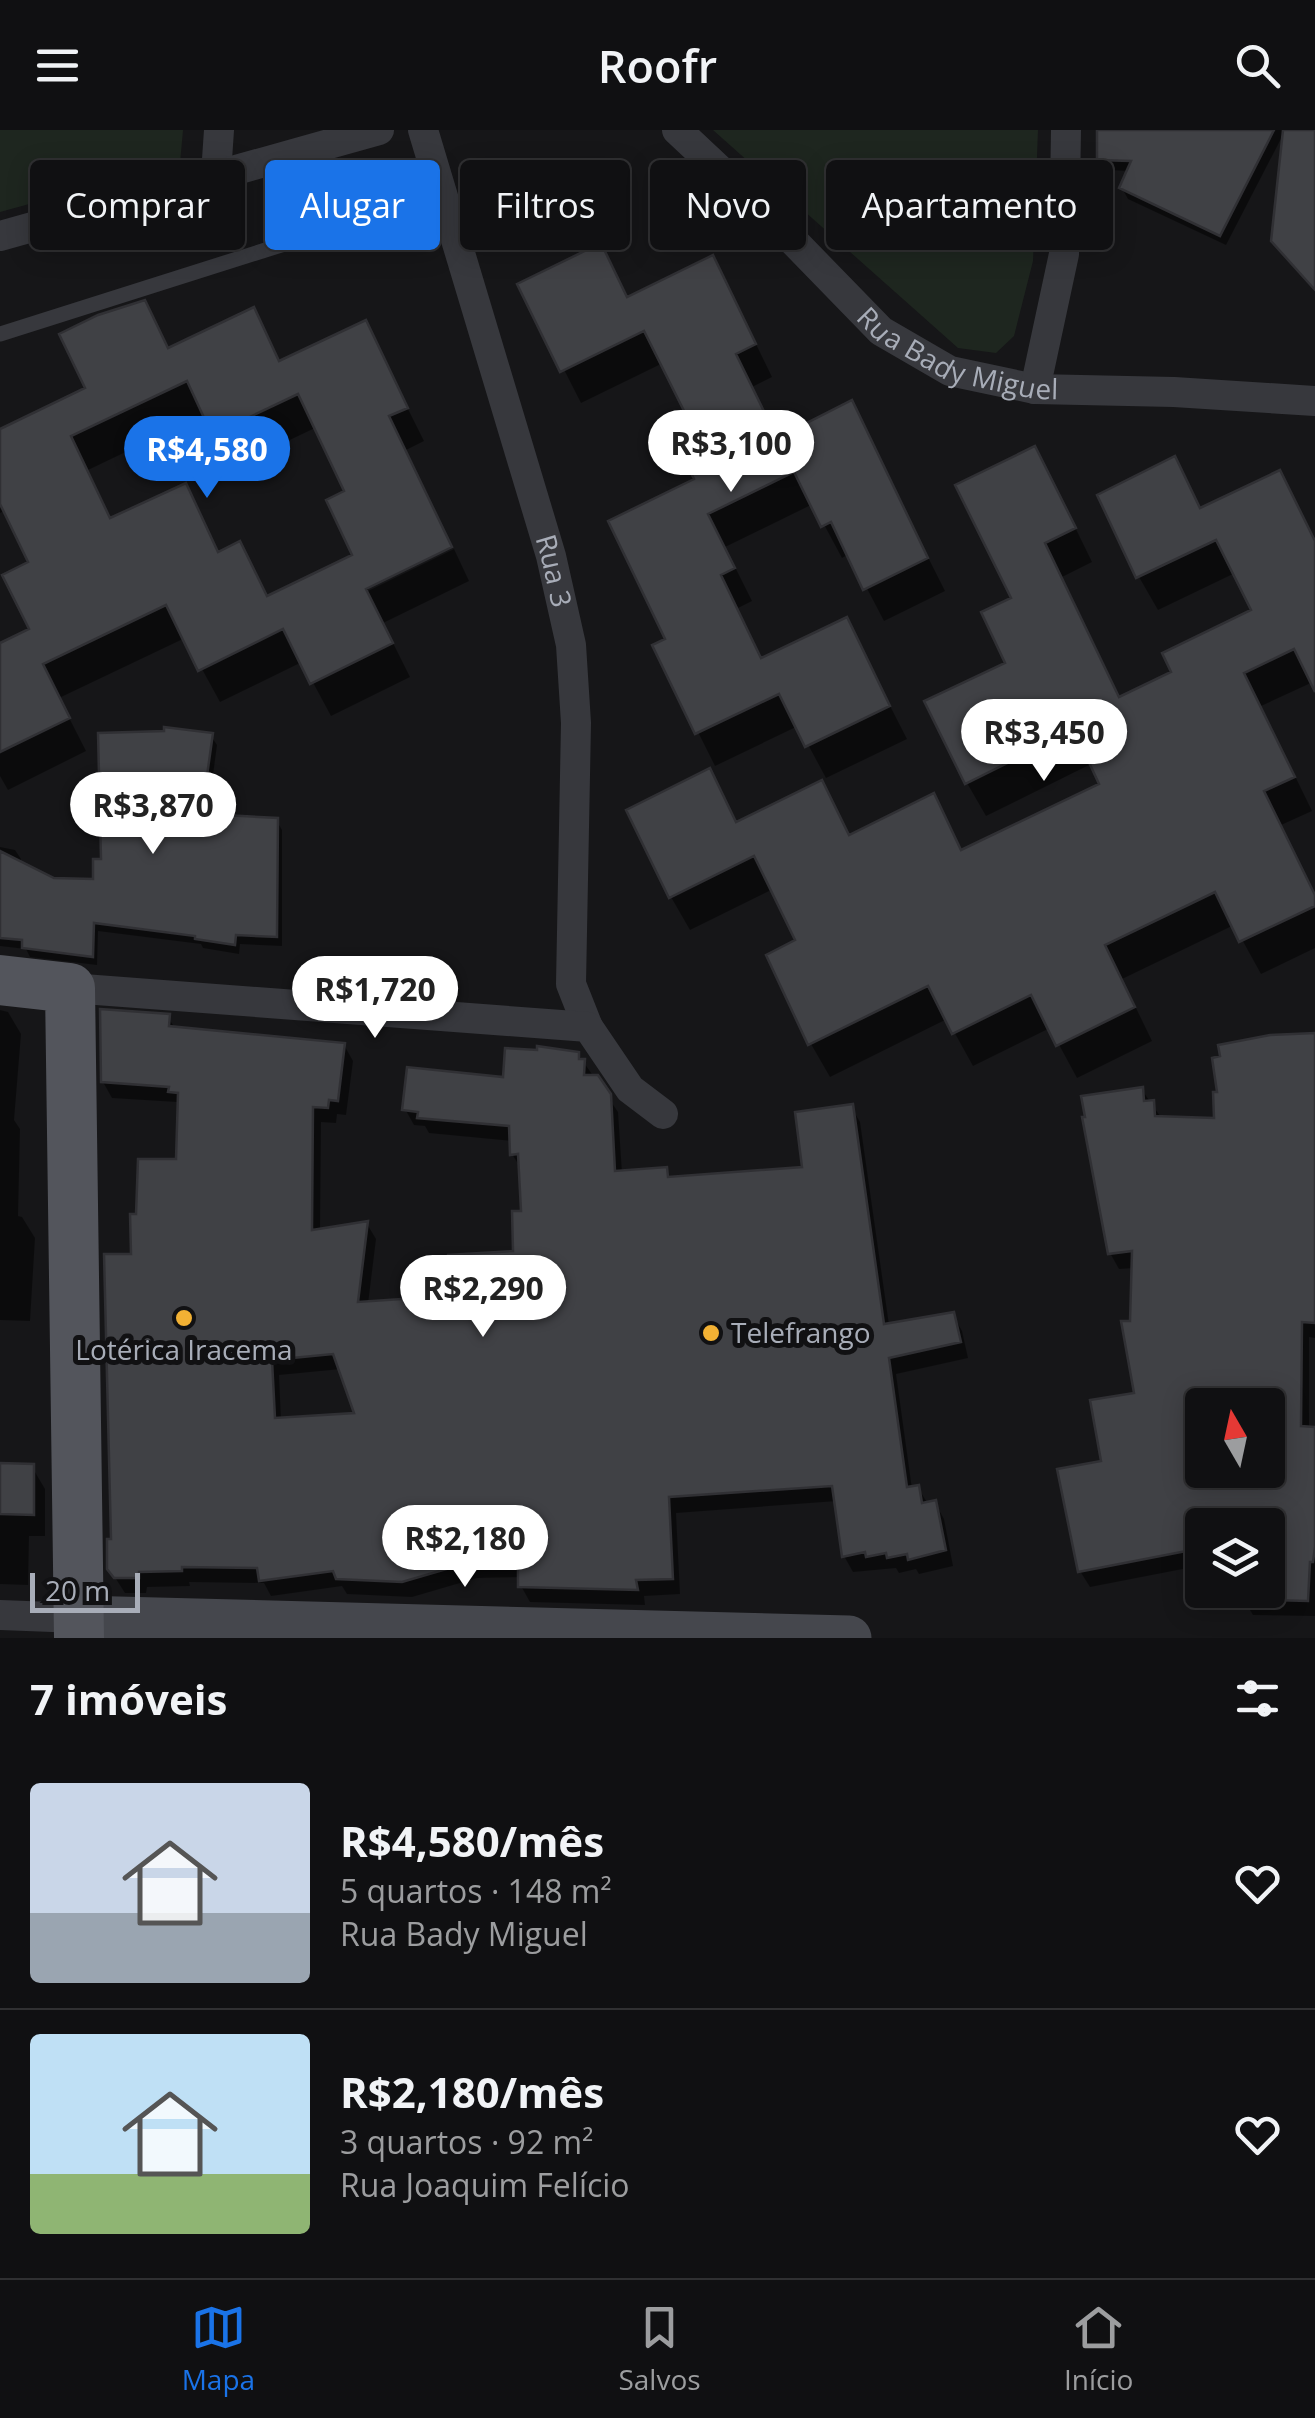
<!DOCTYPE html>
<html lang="pt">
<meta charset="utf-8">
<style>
body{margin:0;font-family:"Open Sans",sans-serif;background:#19191b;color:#f1f3f6;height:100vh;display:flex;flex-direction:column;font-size:38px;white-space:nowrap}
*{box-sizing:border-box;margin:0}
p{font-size:32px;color:#9c9d9f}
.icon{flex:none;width:55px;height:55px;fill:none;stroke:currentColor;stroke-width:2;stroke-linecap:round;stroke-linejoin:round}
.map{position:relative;height:1508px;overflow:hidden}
.panel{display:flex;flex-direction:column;background:#101012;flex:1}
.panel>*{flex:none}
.top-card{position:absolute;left:30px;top:30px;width:1255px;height:90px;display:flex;gap:20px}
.needle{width:65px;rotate:351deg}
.buttons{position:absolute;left:1185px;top:1258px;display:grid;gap:20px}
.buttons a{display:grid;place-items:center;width:100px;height:100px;border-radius:10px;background:#101012;box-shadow:0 5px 25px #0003,0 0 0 2px #303032;font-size:50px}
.scale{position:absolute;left:30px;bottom:25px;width:110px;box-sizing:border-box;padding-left:10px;border:5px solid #a8adb8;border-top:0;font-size:28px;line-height:35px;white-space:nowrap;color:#a8adb8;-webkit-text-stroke:8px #111113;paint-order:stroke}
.price{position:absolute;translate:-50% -85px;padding:0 22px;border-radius:35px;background:#fff;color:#222;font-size:32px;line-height:65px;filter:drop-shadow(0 2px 5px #0008)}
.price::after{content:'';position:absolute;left:50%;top:60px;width:30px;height:22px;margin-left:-15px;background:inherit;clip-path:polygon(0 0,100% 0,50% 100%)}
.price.selected{background:#1a73e8;color:#fff}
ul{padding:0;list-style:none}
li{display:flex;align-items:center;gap:30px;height:250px;padding:0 30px}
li+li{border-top:2px solid #303032}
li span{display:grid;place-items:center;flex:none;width:280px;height:200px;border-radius:10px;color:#555}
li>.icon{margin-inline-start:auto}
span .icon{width:120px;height:120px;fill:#fffc;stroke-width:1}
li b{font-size:42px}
h2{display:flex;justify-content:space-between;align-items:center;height:120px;padding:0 30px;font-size:42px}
.chip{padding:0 35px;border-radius:10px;background:#101012;box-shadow:0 5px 25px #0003,0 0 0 2px #303032;font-size:35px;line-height:90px}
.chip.selected{background:#1a73e8;color:#fff}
header{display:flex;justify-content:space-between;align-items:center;height:130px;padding:0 30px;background:#101012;font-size:45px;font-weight:600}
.dock{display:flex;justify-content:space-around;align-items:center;height:140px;border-top:2px solid #303032;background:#101012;font-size:28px;color:#9c9d9f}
.dock a{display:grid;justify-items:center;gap:5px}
.dock .selected{color:#1a73e8}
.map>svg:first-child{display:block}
.green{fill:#1e261f}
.shadow{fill:#0007;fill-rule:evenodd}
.building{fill:#404145;stroke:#303034;stroke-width:2.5;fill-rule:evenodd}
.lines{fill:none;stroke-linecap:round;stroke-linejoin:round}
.service{stroke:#37383d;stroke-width:15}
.minor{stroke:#37383d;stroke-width:30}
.secondary{stroke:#45474d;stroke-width:45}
.primary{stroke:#53555c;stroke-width:50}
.poi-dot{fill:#f2b134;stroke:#111113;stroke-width:4}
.labels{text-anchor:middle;stroke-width:10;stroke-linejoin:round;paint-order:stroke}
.street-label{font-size:28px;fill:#a8adb8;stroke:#111113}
.poi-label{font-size:28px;fill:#a8adb8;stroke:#111113;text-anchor:start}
</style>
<header><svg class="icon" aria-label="menu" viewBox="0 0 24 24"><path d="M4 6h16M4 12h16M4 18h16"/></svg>Roofr<svg class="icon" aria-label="search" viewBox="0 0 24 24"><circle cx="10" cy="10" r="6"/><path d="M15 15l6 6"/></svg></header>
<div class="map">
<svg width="1315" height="1508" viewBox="0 0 1315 1508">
<rect width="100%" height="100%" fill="#161618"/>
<path class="green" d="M0,0H183L180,33L0,82Z
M713,0H1038L1033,131L1014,206L996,223L958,218Z"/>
<path class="shadow" d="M1100,0H1315V162L1274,110L1285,1L1226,115L1128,69L1122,58L1130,41L1106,40L1099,29Z
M600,116L629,169L730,161L772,247L752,257L778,310L851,274L945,461L884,491L849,424L842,428L813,374L725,417L752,471L738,478L763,530L846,490L907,609L826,648L798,596L715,636L655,516L668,510L697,350L689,286L663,233L581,273L521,155Z
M144,173L170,220L253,181L281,233L365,193L424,311L406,320L451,414L368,455V461L454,419L469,451L383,493L410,547L331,586L302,532L220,572L185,508L59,568L86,621L8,660L0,646V516L32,500V433L6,380L0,383V302L88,259ZM205,284L233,337L317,297L348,362L355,426L268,469L220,424L185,356L112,390L88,340Z
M1174,330L1201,380L1279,343L1315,410V556L1313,552L1261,576L1312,681L1281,695L1315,764V818L1261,844L1234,795L1122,849L1152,911L1077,948L1050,898L973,936L947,889L830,947L811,914L798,811L773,759L690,800L671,767L709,642L738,694L821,653L850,707L933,666L963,722L1103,655L1093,633L986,686L967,653L1008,534L1014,469L1053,352L1092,432L1062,447L1121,569L1174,543L1254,482L1235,443L1158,480L1139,447L1100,366Z
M211,606L217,615L211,660L214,665L211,687L276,690L282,700V816L240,814L239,824L203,818L201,814L98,801L97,835L30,827L26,819L0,816V717L15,720L21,729L19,734L53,750L96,752L104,732Z
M0,880L8,882L21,904L14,990L20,999L18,1086L22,1087L35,1108L30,1191L0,1190Z
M168,887L176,900L344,915L353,931L346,985L337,984L336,993L321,992L320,1101L367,1094L376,1109L368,1174L448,1168L516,1123L523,1083L522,1040L512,1024V1011L429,1003L425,996L414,995L405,979L578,924L618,982L622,1043L665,1040L671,1049L805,1039L851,977L860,992L889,1195L953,1185L962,1201L968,1228L896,1244L912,1359L918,1358L928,1374L935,1373L944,1389L953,1436L919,1444L916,1439L899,1443L896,1438L853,1442L844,1426L837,1371L676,1383L680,1464L644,1466L645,1475L530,1472L521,1456V1447L477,1448L412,1467L347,1464L342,1456L271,1466L264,1453L189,1452L190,1456L147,1457L146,1463H125L109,1438L114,1412L134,1127L139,1086L178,1032L180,977L177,972L112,968L103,952ZM341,1239L358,1285L281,1290L279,1245Z
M1315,905V1208L1309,1207V1299L1315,1300V1486L1253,1485L1244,1470L1202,1469L1192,1453L1193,1437L1090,1457L1080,1441L1137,1265L1133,1193L1134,1138L1119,1139L1110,1123L1142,960L1162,989L1217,990ZM1202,1275H1268V1340H1202ZM1202,1395H1268V1460H1202Z
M0,1336L32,1337L45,1359V1406H29L28,1455L0,1454Z"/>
<path class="building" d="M1097,0H1274L1220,106L1119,58L1131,31L1097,30Z
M1283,0H1315V160L1271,111Z
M601,113L627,167L713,125L756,214L736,224L777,308L852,270L928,428L863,460L831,392L821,397L794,342L708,384L735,438L721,445L761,528L847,487L890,576L805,617L779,564L695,604L652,515L665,509L608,391L694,349L667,295L686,285L644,201L560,242L517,154Z
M145,170L168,218L254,177L279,231L366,190L408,278L389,286L452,417L366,459L393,513L310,554L283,499L198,541L166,475L43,534L70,588L0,622V513L29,499L2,445L28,432L0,374V299L85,258L59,204L98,185ZM187,251L212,305L298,264L344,361L326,370L352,425L267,466L240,411L218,422L186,353L110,388L71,306Z
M1035,316L1076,398L1045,413L1119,567L1171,542L1162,523L1251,480L1216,410L1136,448L1097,365L1175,326L1200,378L1280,340L1315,411V562L1294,519L1244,543L1295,647L1264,661L1315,765V776L1239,812L1215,762L1105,815L1135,877L1056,916L1031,865L952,904L928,856L808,915L766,825L795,810L754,726L669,768L626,680L710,638L736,692L822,650L849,705L934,663L961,720L1099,654L1074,600L965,654L924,571L1005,533L981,482L1011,468L955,355Z
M164,597L213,603L206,653H210L206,684L278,688L277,807L236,805L235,815L195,809V806L94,793L93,827L22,818V810L0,808V721L54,748L93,749V729H101L98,603L164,601Z
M100,879L170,884L169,896L345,913L338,971L329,970L328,978L313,977L312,1100L368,1091L358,1172L446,1166L448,1125L513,1121L512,1081H521L518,1024L510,1025L509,996L417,988L418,982L402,980L407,937L503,947L505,918L537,920V916L579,922V929H585L584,945H598L611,964L615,1041L667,1037L668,1047L802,1037L795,982L853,974L884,1194L954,1182L961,1212L889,1228L907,1357L919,1355L922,1373L936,1370L946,1420L908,1430L907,1424L887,1428L886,1423L866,1427L865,1422L842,1427L832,1356L669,1367L673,1449L636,1450L638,1460L518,1457V1432L467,1433L402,1452L336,1449L333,1441L259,1451L257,1438L182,1437V1441L139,1442V1448H114L107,1439V1409H111L104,1124H131L130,1084H136L138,1029H176L178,963L168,962L169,957L101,952ZM333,1224L354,1283L275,1288L272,1230Z
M1315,903V1193L1302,1192L1301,1296L1315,1297V1417L1313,1432H1310L1308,1471L1268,1470V1395H1202V1418L1078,1442L1057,1339L1101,1331L1090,1270L1134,1263L1121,1191H1130L1132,1121L1108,1124L1082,987H1085L1081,966L1143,957L1144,971L1154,970L1155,986L1214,988L1213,962H1217L1212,928L1220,926L1218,915L1270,905ZM1202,1275H1268V1340H1202Z
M0,1333L34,1334V1385L0,1384Z"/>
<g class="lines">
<path class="service" d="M0,204L354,92"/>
<g class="minor">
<path id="s1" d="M423,0L551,426L571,515L576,593L571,854L588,897"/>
<path id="s2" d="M677,0L774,91L881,201L950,241L1035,259L1174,262L1315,271"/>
<path d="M216,44L219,0"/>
<path d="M0,106L379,0"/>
<path d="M1035,259L1064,124L1066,0"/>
<path d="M70,858L588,897L630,959L663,984"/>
<path d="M0,1485L79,1488"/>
</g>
<path class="secondary" d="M79,1488L849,1508"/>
<path class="primary" d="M0,850L70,858L79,1508"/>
</g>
<g class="poi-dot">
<circle cx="184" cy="1188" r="10"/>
<circle cx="711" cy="1203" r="10"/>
</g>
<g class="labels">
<g class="street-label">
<text dy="10" stroke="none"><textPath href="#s2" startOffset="368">Rua Bady Miguel</textPath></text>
<text dy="10" stroke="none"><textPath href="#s1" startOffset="460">Rua 3</textPath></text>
</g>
<g class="poi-label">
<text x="731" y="1213">Telefrango</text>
<text x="184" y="1230" text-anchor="middle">Lotérica Iracema</text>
</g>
</g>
</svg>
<div class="buttons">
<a><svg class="needle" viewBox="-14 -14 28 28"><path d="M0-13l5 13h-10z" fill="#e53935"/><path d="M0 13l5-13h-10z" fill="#9c9d9f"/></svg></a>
<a><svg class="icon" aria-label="layers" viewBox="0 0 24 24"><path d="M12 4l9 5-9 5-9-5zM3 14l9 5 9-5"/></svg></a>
</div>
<div class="scale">20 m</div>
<b class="price" style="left:731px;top:365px">R$3,100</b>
<b class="price selected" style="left:207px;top:371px">R$4,580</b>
<b class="price" style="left:1044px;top:654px">R$3,450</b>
<b class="price" style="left:153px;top:727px">R$3,870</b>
<b class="price" style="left:375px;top:911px">R$1,720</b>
<b class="price" style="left:483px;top:1210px">R$2,290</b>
<b class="price" style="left:465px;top:1460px">R$2,180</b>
<div class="top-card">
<a class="chip">Comprar</a>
<a class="chip selected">Alugar</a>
<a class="chip">Filtros</a>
<a class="chip">Novo</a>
<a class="chip">Apartamento</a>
</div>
</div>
<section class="panel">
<h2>7 imóveis<svg class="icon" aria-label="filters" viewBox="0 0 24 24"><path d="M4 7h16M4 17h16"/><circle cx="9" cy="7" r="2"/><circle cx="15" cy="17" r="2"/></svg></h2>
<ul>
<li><span style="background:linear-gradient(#c9d6e8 65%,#9aa5b1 0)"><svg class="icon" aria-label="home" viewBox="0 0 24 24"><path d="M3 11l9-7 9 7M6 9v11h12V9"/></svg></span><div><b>R$4,580/mês</b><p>5 quartos · 148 m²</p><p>Rua Bady Miguel</p></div><svg class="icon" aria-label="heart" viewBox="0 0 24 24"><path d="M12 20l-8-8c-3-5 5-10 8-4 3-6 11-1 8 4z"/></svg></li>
<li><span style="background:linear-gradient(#bfe0f5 70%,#8fb573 0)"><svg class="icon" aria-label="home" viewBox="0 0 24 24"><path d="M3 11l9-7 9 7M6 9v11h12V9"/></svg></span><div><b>R$2,180/mês</b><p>3 quartos · 92 m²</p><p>Rua Joaquim Felício</p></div><svg class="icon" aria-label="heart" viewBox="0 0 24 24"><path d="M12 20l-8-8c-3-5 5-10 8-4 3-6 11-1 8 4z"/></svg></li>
</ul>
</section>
<nav class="dock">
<a class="selected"><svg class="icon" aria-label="map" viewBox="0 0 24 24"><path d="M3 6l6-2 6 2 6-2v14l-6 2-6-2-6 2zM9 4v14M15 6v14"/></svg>Mapa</a>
<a><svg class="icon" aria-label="saved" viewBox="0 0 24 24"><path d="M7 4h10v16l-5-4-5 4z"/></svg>Salvos</a>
<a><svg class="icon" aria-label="home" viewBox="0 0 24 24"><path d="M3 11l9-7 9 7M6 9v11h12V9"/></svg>Início</a>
</nav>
